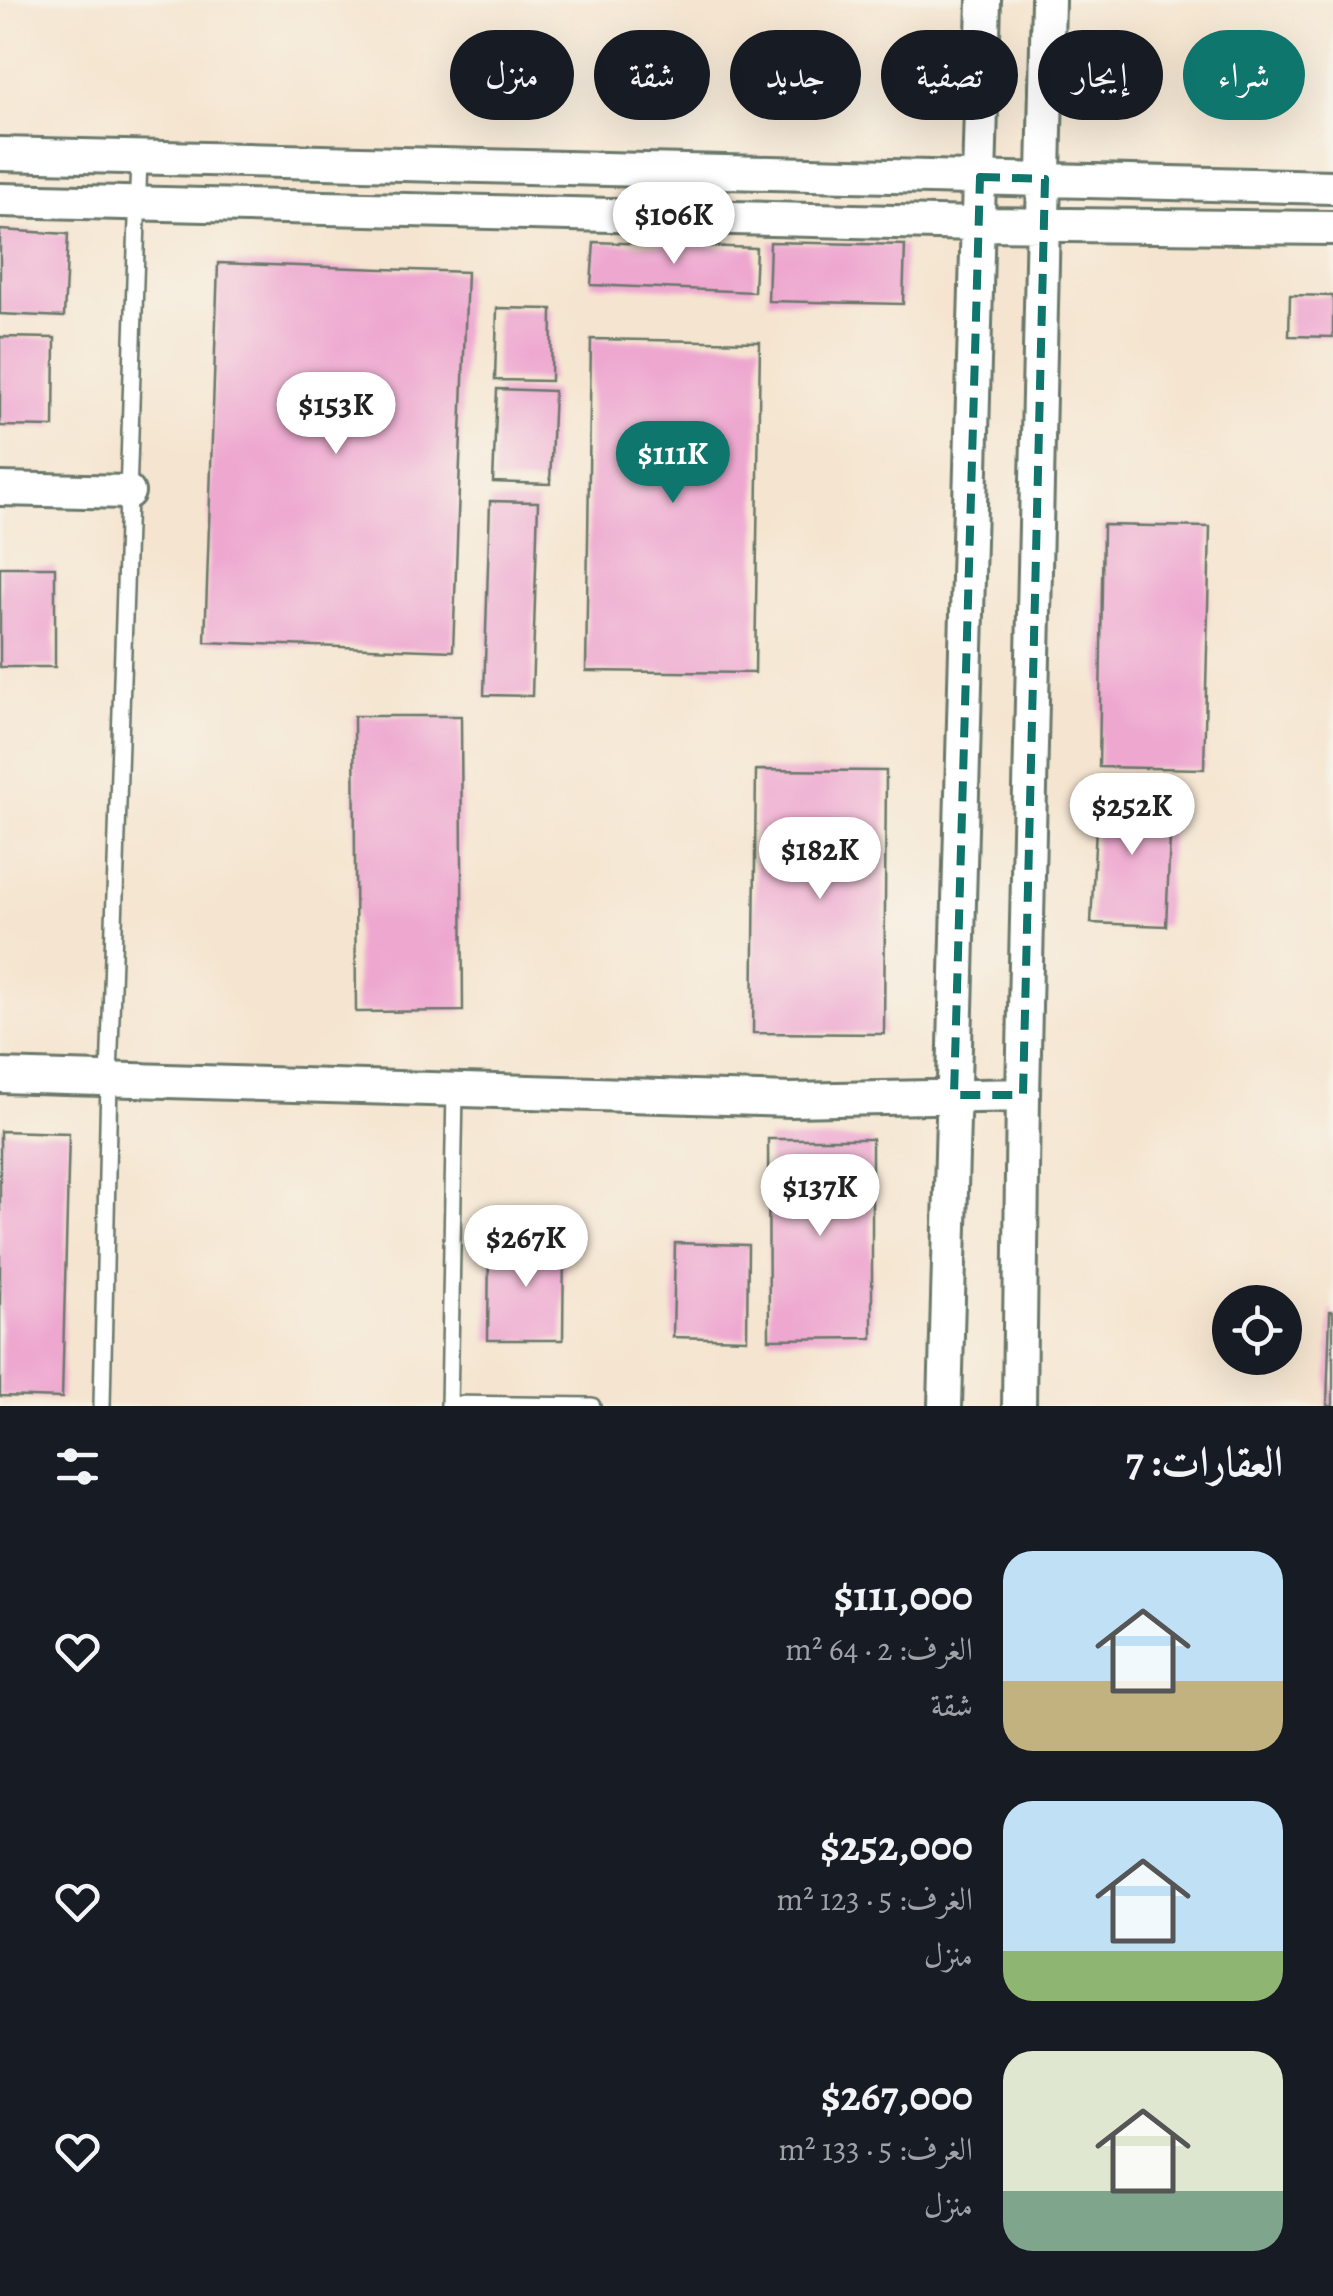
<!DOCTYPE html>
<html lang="ar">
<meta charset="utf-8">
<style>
body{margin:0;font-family:Alegreya,Amiri,serif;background:#20242c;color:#f1f3f6;direction:rtl;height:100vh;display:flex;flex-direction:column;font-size:38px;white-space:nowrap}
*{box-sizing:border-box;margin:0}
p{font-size:32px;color:#9ea1a6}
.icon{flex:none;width:55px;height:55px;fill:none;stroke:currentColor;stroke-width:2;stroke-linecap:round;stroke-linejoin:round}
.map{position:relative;height:1406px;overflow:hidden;direction:ltr}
.panel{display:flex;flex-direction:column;background:#171b24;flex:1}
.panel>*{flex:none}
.banner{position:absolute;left:30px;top:30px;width:1275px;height:90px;direction:rtl;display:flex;gap:20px}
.fabs{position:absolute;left:1212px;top:1285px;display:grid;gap:20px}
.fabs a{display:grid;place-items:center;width:90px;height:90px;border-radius:50%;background:#171b24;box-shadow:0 10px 40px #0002;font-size:50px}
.price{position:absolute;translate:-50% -85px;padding:0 22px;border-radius:35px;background:#fff;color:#222;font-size:32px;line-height:65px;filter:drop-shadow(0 2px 5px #0008)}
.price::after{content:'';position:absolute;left:50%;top:60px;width:30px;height:22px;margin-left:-15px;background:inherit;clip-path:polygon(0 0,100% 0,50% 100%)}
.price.selected{background:#0f766e;color:#fff}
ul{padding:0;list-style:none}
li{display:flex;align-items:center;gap:30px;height:250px;padding:0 50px}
li span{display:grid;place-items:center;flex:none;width:280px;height:200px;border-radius:30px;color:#555}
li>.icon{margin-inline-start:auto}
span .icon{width:120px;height:120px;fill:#fffc;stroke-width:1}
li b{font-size:42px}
h2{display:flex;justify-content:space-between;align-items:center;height:120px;padding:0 50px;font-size:42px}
.chip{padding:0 35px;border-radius:45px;background:#171b24;box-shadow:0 10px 40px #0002;font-size:35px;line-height:90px}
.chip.selected{background:#0f766e;color:#fff}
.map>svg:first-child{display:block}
.building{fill:#eea8d0}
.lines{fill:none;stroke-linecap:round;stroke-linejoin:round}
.service-casing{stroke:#6a786b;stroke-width:20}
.minor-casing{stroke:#6a786b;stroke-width:38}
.service{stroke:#fff;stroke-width:15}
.minor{stroke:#fff;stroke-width:32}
.marked{fill:none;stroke:#0f766e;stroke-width:8;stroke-dasharray:20 12;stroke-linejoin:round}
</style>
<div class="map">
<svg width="1333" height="1406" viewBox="0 0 1333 1406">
<rect width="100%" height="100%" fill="#f7f3e8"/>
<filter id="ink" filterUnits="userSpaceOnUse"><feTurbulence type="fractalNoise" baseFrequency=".01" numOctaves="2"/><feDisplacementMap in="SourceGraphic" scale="20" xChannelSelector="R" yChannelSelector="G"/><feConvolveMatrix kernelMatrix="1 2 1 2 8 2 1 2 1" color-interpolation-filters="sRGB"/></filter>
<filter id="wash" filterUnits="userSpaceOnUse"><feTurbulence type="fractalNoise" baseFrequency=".0048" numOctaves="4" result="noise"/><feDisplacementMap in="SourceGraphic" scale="40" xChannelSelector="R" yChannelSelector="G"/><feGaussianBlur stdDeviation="2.25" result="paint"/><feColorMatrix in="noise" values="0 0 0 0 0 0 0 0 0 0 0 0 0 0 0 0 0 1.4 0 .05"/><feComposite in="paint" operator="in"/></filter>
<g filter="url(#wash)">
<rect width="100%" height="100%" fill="#f5e5d0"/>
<g id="blocks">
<path class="building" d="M0,230L68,234L64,317L0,314Z
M594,242L756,248L754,292L591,285Z
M770,242L905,245L903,304L768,301Z
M218,263L467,272L453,651L205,642Z
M1290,295L1333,296V337L1289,336Z
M497,308L552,309L551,381L495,380Z
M0,337L55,338L54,427L0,426Z
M591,339L760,342L755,673L586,671Z
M497,389L554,391L550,484L493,482Z
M490,501L538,502L532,696L484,695Z
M1103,525L1210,527L1204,769L1099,767Z
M0,567H55V667H0Z
M354,716H461L463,1011L356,1012Z
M756,770L886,771L884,1034L753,1033Z
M1098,789L1172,793L1166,926L1091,923Z
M0,1131L69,1133L62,1398L0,1396Z
M768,1139H872V1338L769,1339Z
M489,1240L564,1241L563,1340H488Z
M675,1243L748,1245L747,1339L673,1337Z
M1330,1311H1333V1406H1327Z"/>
</g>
</g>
<g filter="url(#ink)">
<use href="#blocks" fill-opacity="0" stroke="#6a786b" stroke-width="2.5"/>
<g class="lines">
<g class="service-casing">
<path id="service" d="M449,1404L592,1406
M102,1406L109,1079L139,158
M449,1406L455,1090"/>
</g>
<g class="minor-casing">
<path id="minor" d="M0,154L1333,187
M0,200L977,224L1333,228
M0,489L128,492
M0,1076L791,1100L1023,1095
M945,1406L984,0
M1019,1406L1023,1095L1048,0"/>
</g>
<use href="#service" class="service"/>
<use href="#minor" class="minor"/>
</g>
</g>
<path class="marked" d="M980,177L1045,179L1023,1095H954Z"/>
</svg>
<div class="fabs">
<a><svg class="icon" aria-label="locate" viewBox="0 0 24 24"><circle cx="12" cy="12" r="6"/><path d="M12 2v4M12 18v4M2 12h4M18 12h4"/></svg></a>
</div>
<b class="price" style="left:674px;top:267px">$106K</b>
<b class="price" style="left:336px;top:457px">$153K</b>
<b class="price selected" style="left:673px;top:506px">$111K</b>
<b class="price" style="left:1132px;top:858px">$252K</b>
<b class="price" style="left:820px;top:902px">$182K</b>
<b class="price" style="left:820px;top:1239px">$137K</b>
<b class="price" style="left:526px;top:1290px">$267K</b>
<div class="banner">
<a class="chip selected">شراء</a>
<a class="chip">إيجار</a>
<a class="chip">تصفية</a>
<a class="chip">جديد</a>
<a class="chip">شقة</a>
<a class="chip">منزل</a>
</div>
</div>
<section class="panel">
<h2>العقارات: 7<svg class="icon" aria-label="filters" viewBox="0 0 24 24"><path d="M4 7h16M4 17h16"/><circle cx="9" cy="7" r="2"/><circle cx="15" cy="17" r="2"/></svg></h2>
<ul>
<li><span style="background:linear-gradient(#bfe0f5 65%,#c2b280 0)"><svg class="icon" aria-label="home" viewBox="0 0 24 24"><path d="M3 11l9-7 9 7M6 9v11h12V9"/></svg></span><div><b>$111,000</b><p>الغرف: 2 · 64 m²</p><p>شقة</p></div><svg class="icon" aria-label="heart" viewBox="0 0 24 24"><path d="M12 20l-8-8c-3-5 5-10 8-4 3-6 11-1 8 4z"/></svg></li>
<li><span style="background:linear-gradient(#bfe0f5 75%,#8fb573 0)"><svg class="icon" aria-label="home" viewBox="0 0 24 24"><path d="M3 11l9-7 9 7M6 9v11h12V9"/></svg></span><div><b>$252,000</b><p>الغرف: 5 · 123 m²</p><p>منزل</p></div><svg class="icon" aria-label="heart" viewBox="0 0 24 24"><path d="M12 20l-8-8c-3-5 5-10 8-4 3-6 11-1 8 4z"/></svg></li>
<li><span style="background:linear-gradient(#dfe7d0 70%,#7fa58c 0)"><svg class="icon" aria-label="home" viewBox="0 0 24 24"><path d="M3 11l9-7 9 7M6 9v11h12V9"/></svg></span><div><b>$267,000</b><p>الغرف: 5 · 133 m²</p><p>منزل</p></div><svg class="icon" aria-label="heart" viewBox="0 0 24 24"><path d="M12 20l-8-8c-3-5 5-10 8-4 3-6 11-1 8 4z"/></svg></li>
</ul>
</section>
